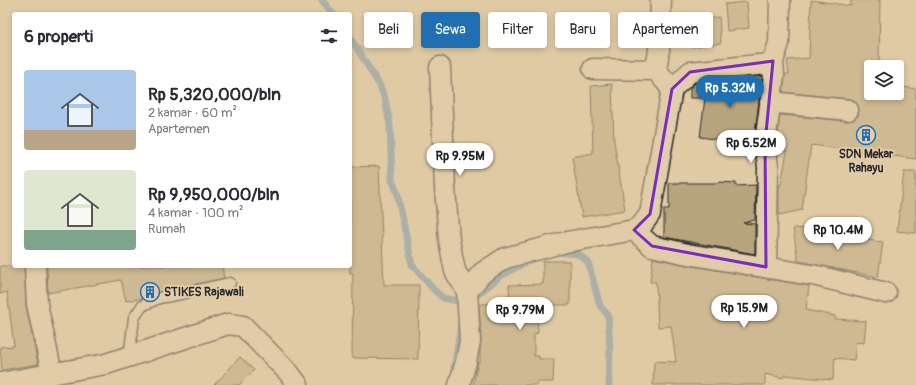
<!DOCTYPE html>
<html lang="id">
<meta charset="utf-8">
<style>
body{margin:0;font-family:Pangolin,sans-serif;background:#f2f2f3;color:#2b2b33;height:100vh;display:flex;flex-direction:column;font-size:15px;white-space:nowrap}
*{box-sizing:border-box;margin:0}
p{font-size:13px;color:#7c7c81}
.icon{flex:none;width:22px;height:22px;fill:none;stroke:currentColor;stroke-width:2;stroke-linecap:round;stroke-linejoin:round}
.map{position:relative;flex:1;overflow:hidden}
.drawer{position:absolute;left:12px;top:12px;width:340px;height:256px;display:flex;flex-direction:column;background:#fff;border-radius:4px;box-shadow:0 2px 6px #0003}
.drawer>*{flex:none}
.hud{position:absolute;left:364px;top:12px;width:380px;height:36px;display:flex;gap:8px}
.controls{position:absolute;left:864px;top:60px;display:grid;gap:8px}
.controls a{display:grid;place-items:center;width:40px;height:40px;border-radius:4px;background:#fff;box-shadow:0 2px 6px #0003;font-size:20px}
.price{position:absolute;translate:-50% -34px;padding:0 9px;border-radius:14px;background:#fff;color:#222;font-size:13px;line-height:26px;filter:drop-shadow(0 1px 2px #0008)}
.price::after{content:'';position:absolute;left:50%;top:24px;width:12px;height:9px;margin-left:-6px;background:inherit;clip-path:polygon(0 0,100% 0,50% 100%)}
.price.current{background:#1f6fb2;color:#fff}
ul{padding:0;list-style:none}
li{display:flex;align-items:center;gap:12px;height:100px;padding:0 12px}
li span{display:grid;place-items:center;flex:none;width:112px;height:80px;border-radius:4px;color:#555}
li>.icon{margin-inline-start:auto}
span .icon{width:48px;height:48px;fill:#fffc;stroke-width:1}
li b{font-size:17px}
h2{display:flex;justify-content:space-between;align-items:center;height:48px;padding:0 12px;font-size:17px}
.chip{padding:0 14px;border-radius:4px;background:#fff;box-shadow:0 2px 6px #0003;font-size:14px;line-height:36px}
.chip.current{background:#1f6fb2;color:#fff}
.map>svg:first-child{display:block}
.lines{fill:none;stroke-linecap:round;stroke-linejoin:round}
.stream{stroke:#6e8fa7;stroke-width:7}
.building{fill:#b8a57d;stroke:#2b2b2b}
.service-casing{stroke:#2b2b2b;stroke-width:13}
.minor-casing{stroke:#2b2b2b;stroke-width:23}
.service{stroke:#e2ceac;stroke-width:10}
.minor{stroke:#e2ceac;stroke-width:20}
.marked{fill:none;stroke:#7b2cbf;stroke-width:3;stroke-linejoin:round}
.labels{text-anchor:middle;stroke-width:3.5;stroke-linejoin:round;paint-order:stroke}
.poi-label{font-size:12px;font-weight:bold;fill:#2b2b2b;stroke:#e2ceac}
</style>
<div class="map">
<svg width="916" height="385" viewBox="0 0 916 385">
<rect width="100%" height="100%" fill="#e0cba4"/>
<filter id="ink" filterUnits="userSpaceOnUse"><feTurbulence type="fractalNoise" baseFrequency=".025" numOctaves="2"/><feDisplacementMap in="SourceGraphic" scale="8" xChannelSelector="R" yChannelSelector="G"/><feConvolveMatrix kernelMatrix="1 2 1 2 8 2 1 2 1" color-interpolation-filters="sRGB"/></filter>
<g filter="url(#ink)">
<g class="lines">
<path class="stream" d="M322,0L333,14
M350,37L380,86L385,99L390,125L392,180L397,192L412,265L434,290L443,298L465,302L477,295L499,277L532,259
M557,252L578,254L588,262L600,306L608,315L610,347L609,385
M459,375L454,368L461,325"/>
</g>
<path class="building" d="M811,0L851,6V0H880L879,63L888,64L887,67H871V93H897V86L916,89V159L811,145L802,210L779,215V185H781L787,151L777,150V143L780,115L847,121L853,120L858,116L859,112L858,105L854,100L850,99L783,92L785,74H789L787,60L809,58Z
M747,2L749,28L727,31L725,4Z
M719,17L721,43L691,47V45L671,46L672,21Z
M762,76L754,141V147L735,145L736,142L700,137L705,98H690V88L695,83Z
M612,84L614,141L625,210L582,217L572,157L593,153L591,86Z
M379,166L384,285H419L418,359L352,358L353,273H350V167Z
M904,172H916V233L897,231Z
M718,182L736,183V186L756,185L755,220L743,223L755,224V254L664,237V209H669V183H718Z
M793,228L851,233V238L883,242L878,277L798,261Z
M653,258L686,265L809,286L806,310L835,316V319L866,321L864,343L856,342L854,360L835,358L833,380L784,375L783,378L765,374V385H653L654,361L676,362L671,326L658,327L656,282H650Z
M543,261H570V305H541L542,315H537L538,333L534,334V356H539V359H554L553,382H537V385H473L478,362H480V350L481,340L479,304L510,303L509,285L543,284Z
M0,266H24L26,306L38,364L2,370L0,347L14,346L7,292L0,294Z
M47,266H222L224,278L158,292L144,298L126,301L121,280L48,293Z
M240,357L254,370L239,385H214Z"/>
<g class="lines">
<g class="service-casing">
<path id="service" d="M129,358L134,318L142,306L159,298L181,294L230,283"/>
</g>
<g class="minor-casing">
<path id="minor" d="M661,0L659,50L656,70L672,89
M440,67L445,188L449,240L455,271L467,291L470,341L466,362L459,385
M593,69L656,70
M770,102L848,110
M634,230L652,246L688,254L817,276L886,293
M35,266L37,304L52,374
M766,267L768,167L765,143L774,75L773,61
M467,291L482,273L505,258L566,242L634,230L642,225L650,214L672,89L690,72L768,64L773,61L779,43L780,0
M0,383L106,364L228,324L243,326L289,373L298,385"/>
</g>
<use href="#service" class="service"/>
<use href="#minor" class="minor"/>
</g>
</g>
<path d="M0 0H916V385H0ZM773,61L765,143L766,267L652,246L634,230L650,214L672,89L690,72Z" fill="#e0cba4" fill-opacity=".55" fill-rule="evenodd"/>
<path class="marked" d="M773,61L765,143L766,267L652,246L634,230L650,214L672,89L690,72Z"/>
<defs>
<g id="building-ring" transform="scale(1)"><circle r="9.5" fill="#e2ceac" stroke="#1f6fb2" stroke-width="1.5"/><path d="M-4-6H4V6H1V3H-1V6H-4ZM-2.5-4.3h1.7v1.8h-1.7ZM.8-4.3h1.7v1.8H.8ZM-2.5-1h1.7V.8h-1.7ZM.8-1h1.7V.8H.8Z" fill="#1f6fb2"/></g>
</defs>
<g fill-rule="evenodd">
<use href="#building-ring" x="866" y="135"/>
<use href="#building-ring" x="150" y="292"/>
</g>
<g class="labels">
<g class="poi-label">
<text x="866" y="158">SDN Mekar<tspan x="866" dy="14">Rahayu</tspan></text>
<text x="164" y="296" text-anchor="start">STIKES Rajawali</text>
</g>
</g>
</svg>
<div class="controls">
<a><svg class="icon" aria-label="layers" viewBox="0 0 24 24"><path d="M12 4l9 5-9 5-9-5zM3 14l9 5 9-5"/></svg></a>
</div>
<b class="price current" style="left:730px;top:109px">Rp 5.32M</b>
<b class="price" style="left:751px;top:164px">Rp 6.52M</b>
<b class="price" style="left:460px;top:177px">Rp 9.95M</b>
<b class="price" style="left:838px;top:251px">Rp 10.4M</b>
<b class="price" style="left:744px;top:329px">Rp 15.9M</b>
<b class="price" style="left:520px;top:331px">Rp 9.79M</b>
<div class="hud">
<a class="chip">Beli</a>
<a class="chip current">Sewa</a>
<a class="chip">Filter</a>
<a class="chip">Baru</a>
<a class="chip">Apartemen</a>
</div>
<section class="drawer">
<h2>6 properti<svg class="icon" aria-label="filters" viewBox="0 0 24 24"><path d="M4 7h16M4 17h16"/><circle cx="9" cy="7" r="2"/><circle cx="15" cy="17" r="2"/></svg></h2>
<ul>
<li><span style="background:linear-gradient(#a9c7e8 75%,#b9a48a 0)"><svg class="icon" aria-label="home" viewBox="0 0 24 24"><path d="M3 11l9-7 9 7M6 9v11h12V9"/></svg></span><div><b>Rp 5,320,000/bln</b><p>2 kamar · 60 m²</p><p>Apartemen</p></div></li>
<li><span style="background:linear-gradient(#dfe7d0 75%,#7fa58c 0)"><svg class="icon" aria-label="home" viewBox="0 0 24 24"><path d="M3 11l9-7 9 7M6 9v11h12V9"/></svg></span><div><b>Rp 9,950,000/bln</b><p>4 kamar · 100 m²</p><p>Rumah</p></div></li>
</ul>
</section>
</div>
